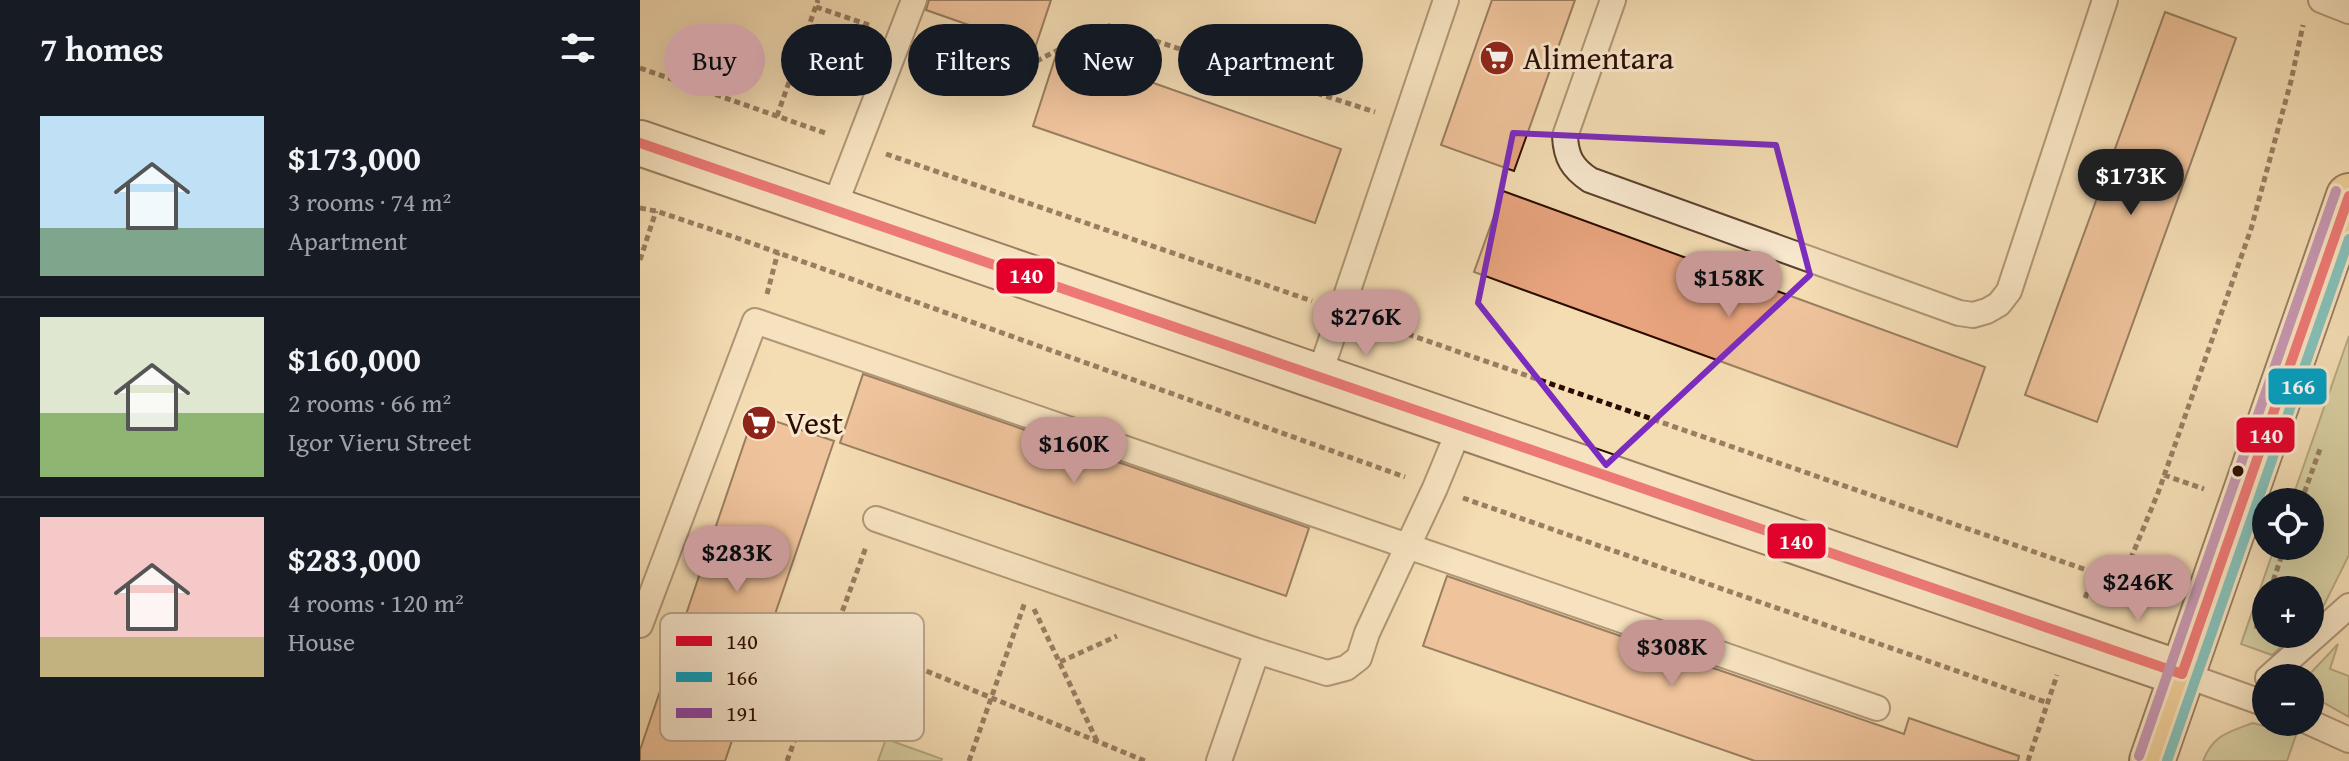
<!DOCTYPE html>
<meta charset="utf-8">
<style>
body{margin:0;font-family:"Gentium Book Plus",serif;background:#20242c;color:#f1f3f6;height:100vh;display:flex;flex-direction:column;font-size:30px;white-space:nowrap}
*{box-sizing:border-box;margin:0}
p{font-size:26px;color:#9ea1a6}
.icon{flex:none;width:44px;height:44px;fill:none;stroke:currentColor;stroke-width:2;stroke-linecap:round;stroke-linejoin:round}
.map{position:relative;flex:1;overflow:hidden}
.sheet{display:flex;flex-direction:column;background:#171b24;width:640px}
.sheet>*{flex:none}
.guide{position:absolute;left:24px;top:24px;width:760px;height:72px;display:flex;gap:16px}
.controls{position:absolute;left:1612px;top:488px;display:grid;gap:16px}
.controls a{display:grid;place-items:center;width:72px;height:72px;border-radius:50%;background:#171b24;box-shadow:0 8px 32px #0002;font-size:40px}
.price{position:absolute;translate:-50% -68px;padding:0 18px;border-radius:28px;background:#c59692;color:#111;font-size:26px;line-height:52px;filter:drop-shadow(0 2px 4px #0008)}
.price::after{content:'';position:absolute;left:50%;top:48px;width:24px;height:18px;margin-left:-12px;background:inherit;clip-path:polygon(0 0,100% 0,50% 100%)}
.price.selected{background:#222;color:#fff}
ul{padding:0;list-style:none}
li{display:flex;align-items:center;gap:24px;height:200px;padding:0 40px}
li+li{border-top:2px solid #363941}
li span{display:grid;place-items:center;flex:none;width:224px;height:160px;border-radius:0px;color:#555}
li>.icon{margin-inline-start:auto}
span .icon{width:96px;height:96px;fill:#fffc;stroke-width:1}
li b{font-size:34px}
h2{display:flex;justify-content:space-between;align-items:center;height:96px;padding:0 40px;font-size:34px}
.pill{padding:0 28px;border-radius:36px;background:#171b24;box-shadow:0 8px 32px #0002;font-size:28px;line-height:72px}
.pill.selected{background:#c59692;color:#111}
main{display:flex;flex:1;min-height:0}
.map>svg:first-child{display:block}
.green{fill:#b7c190;stroke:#716648;stroke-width:2}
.building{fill:#e8a47e;stroke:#2b0c01;stroke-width:2}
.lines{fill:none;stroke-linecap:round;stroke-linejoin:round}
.lane-casing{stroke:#5d402e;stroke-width:28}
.secondary-casing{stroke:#2b0c01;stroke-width:48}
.primary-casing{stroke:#2b0c01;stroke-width:48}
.path{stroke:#2b0c01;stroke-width:5;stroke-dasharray:6 4;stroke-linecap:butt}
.lane{stroke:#f8e8ce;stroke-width:24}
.secondary{stroke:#f8e8ce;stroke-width:44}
.primary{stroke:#eabe7a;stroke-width:44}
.bus-1-casing{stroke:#f8e8ce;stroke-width:16}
.bus-2-casing{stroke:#f8e8ce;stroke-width:16}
.bus-3-casing{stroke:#f8e8ce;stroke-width:16}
.bus-1{stroke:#e4002b;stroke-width:10}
.bus-2{stroke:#02a1c4;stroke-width:10}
.bus-3{stroke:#8e44ad;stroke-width:10}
.marked{fill:none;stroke:#7b2cbf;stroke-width:6;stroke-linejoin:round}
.bus-dot{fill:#2b0c01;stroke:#f8e8ce;stroke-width:3}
.labels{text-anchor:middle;stroke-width:6;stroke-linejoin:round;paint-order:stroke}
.poi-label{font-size:32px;fill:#2b0c01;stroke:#f8e8ce;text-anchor:start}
.key{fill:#f8e8ce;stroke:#baa690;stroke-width:2}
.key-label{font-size:22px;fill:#2b0c01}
.line-badge{stroke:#f8e8ce;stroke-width:3}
.badge-label{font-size:22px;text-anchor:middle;font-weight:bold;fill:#fff}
</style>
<main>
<section class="sheet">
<h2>7 homes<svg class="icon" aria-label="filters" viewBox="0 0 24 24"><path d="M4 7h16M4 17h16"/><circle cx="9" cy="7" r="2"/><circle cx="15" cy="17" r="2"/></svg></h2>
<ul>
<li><span style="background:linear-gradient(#bfe0f5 70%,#7fa58c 0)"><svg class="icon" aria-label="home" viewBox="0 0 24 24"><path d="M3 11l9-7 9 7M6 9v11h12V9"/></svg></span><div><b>$173,000</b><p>3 rooms · 74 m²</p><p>Apartment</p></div></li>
<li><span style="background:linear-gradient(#dfe7d0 60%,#8fb573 0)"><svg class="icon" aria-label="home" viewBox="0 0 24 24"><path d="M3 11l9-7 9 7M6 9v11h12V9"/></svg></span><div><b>$160,000</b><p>2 rooms · 66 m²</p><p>Igor Vieru Street</p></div></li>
<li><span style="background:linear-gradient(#f6c9c9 75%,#c2b280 0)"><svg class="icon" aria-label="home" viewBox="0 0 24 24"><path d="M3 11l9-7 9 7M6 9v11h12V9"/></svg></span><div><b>$283,000</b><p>4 rooms · 120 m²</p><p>House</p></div></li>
</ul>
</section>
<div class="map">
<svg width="1709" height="761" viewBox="0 0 1709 761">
<rect width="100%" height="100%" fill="#f4dcb3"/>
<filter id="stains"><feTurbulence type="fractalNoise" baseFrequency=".0025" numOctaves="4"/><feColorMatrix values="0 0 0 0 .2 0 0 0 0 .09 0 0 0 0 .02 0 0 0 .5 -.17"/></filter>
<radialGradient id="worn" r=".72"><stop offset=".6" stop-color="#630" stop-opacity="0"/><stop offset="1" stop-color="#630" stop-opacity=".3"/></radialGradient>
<path class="green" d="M1709,336V555L1680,613L1670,622V590H1626V634H1656L1632,655L1601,644L1635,546H1670V502H1651Z
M1698,644L1690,669L1709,676V717L1670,695V678H1666Z
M1613,723L1656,735L1647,761H1563C1573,735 1588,732 1613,723Z
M246,739L302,759L301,761H238Z"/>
<path class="building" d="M289,0H411L395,48L286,10Z
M852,0H935L874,171L801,145Z
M1525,12L1596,38L1457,422L1385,395Z
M417,52L488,74L701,149L675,223L393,126Z
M863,191L1345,367L1317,447L834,272Z
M223,374L669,528L646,596L200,443Z
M114,414L194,441L85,761H0V750Z
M807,576L1264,734L1269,718L1379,756L1378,761H1115L783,646Z"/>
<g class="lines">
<g class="lane-casing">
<path id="lane" d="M973,0L925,136C926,157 932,168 950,180L1319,313L1333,315L1347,311L1359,304L1369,291L1465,0
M1681,0L1709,11
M193,210L274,0
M678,379L806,0
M236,519L617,651L687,673L706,668L719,658L727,633L795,488L821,425
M0,625L115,321L1237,708
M1542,674L1626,704
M1628,678L1709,606
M1669,722L1709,740
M579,761L617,651"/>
</g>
<g class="secondary-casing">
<path id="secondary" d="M0,143C513,322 1028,497 1542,674"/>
</g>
<g class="primary-casing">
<path id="primary" d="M1512,761L1709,196"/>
</g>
<path class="path" d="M176,7L232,26
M290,45L344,63L391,64L466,25L735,112
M0,68L188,134
M137,116L178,0
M246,154L672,301
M0,208L16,211L97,238L765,477
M0,260L16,211
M127,294L138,252
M730,321L1481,582L1518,493L1611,229L1651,81L1663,25
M1524,475L1564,489
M823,498L1408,703
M1661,502L1680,449
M1630,590L1645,546
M1445,598L1455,572
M394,609L457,741
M1616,629L1626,601
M194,633L505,761
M420,662L477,636
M147,761L226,547
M329,761L385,602
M1388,761L1417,675"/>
<use href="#lane" class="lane"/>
<use href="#secondary" class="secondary"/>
<use href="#primary" class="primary"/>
<g class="bus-1-casing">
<path id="bus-1" d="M0,143L1542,674
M1542,674L1709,196"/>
</g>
<g class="bus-2-casing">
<path id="bus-2" d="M1527,761L1709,239"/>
</g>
<g class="bus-3-casing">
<path id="bus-3" d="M1499,756L1696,191"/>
</g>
<use href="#bus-1" class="bus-1"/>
<use href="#bus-2" class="bus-2"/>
<use href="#bus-3" class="bus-3"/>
</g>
<path d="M0 0H1709V761H0ZM873,133L1136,145L1170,275L966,465L838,303Z" fill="#f4dcb3" fill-opacity=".55" fill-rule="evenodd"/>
<path class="marked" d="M873,133L1136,145L1170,275L966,465L838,303Z"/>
<defs>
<g id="supermarket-disc" transform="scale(1.8)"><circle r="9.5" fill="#8f2418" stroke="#f8e8ce"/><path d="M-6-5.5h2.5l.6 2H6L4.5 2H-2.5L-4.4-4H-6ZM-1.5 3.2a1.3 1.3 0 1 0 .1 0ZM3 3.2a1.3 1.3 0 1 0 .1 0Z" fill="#fff"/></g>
</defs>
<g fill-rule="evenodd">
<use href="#supermarket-disc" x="857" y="58"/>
<use href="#supermarket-disc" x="119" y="423"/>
</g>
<circle class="bus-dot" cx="1598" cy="471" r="7"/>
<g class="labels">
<g class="poi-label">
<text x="883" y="69">Alimentara</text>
<text x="145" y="434">Vest</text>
</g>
</g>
<rect x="20" y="613" width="264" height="128" rx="12" class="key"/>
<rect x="36" y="636" width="36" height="10" fill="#e4002b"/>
<rect x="36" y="672" width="36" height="10" fill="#02a1c4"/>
<rect x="36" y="708" width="36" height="10" fill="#8e44ad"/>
<g class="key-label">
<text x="86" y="649">140</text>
<text x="86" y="685">166</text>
<text x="86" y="721">191</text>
</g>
<g class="line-badge">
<rect x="355" y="257" width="61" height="38" rx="8" fill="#e4002b"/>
<rect x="1627" y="367" width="61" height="39" rx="8" fill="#02a1c4"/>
<rect x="1595" y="416" width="61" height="38" rx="8" fill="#e4002b"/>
<rect x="1126" y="522" width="61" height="38" rx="8" fill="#e4002b"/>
</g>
<g class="badge-label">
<text x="386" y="283">140</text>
<text x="1658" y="394">166</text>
<text x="1626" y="443">140</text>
<text x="1156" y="549">140</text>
</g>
<rect width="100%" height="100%" filter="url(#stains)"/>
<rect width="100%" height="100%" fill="url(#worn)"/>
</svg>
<div class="controls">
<a><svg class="icon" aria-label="locate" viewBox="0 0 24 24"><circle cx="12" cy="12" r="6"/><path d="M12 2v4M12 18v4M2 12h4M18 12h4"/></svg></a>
<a>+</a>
<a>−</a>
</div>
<b class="price selected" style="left:1491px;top:217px">$173K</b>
<b class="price" style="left:1089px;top:319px">$158K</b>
<b class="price" style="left:726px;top:358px">$276K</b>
<b class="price" style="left:434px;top:485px">$160K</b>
<b class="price" style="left:97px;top:594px">$283K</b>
<b class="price" style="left:1498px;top:623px">$246K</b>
<b class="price" style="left:1032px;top:688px">$308K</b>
<div class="guide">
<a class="pill selected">Buy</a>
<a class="pill">Rent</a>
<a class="pill">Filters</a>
<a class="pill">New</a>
<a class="pill">Apartment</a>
</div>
</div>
</main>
